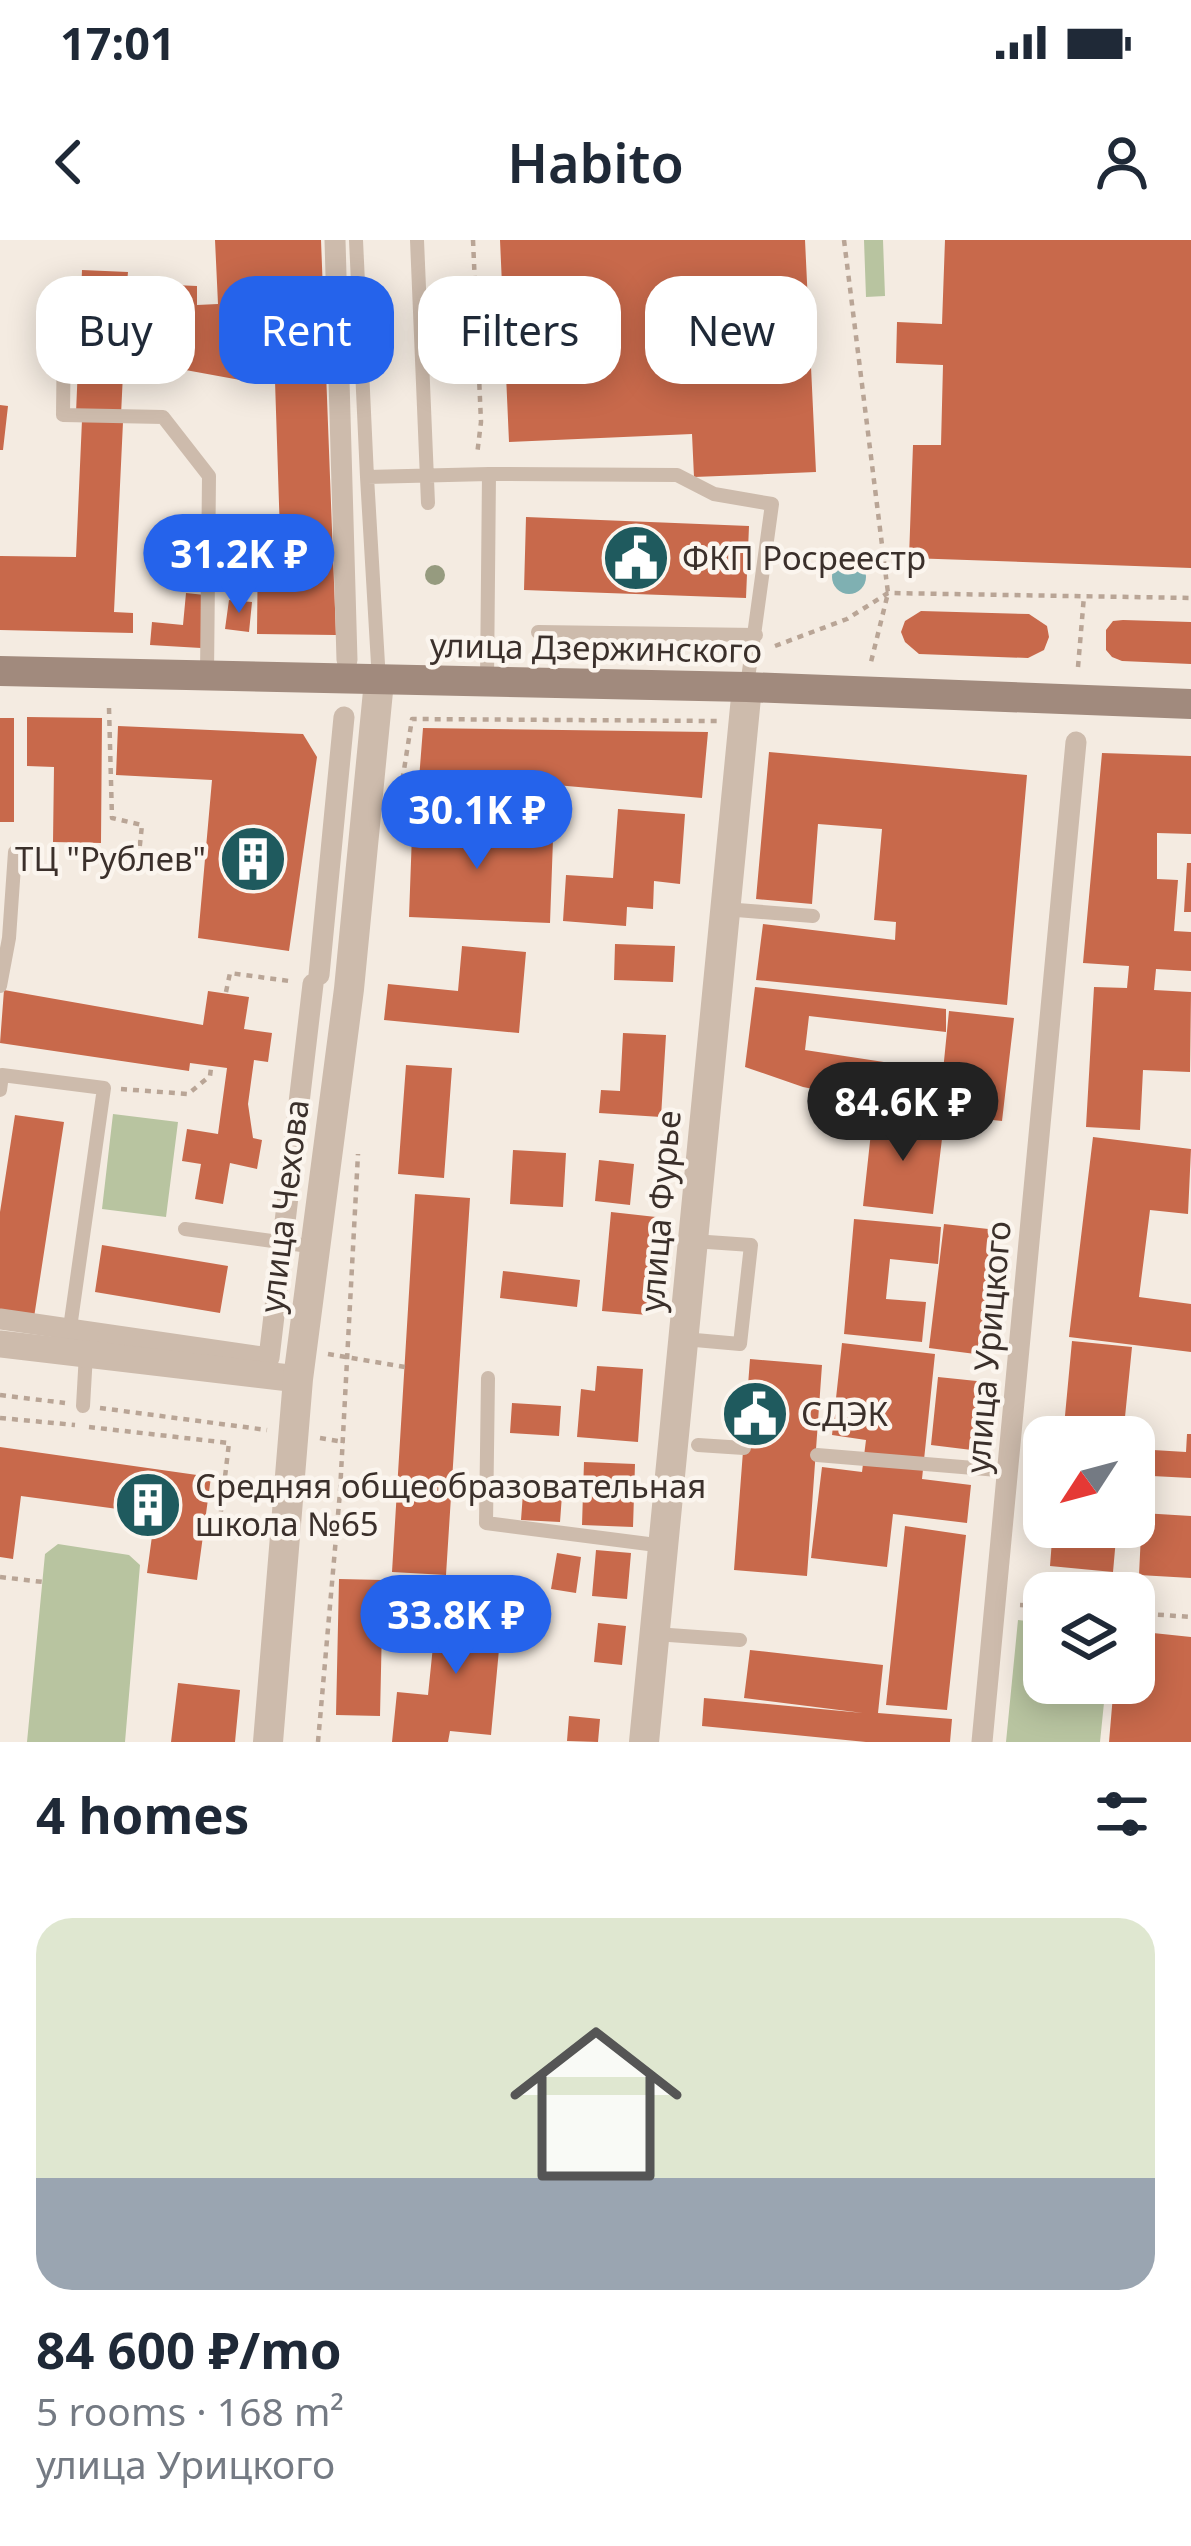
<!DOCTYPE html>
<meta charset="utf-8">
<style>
body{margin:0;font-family:"Noto Sans",sans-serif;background:#f6f6f7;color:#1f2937;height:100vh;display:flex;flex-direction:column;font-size:45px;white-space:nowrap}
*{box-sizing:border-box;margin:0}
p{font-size:39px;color:#747a83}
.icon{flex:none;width:66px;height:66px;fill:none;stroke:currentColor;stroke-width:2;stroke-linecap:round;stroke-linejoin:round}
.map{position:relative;height:1502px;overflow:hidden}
.details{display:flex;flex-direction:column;background:#fff;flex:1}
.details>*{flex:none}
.top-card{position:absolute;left:36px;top:36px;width:1119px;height:108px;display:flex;gap:24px}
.needle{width:78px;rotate:234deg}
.fabs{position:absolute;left:1023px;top:1176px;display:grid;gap:24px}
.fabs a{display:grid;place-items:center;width:132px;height:132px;border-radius:24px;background:#fff;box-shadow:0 6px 30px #0003;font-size:60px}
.price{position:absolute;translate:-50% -102px;padding:0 27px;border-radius:42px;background:#2563eb;color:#fff;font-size:39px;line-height:78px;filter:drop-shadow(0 3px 6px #0008)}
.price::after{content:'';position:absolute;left:50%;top:72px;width:36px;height:27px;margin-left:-18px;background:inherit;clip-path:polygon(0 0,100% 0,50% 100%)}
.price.active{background:#222;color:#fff}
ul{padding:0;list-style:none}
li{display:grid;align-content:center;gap:24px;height:636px;padding:0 36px}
li span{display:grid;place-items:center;height:372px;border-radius:36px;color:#555}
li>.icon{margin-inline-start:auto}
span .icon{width:216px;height:216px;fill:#fffc;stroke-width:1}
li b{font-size:51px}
h2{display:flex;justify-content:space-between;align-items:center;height:144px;padding:0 36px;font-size:51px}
.tag{padding:0 42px;border-radius:36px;background:#fff;box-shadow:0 6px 30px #0003;font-size:42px;line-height:108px}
.tag.active{background:#2563eb;color:#fff}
.status{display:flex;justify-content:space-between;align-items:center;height:84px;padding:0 60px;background:#fff;direction:ltr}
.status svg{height:33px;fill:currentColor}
header{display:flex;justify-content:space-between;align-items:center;height:156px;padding:0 36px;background:#fff;font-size:54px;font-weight:600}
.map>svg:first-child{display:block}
.green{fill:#b8c4a0}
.water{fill:#7fb0b2}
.building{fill:#c8694b}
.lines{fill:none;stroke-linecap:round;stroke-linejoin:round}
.path{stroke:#b9a596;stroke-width:4.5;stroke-dasharray:6 6;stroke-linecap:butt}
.service{stroke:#cdbbac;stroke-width:14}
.pedestrian{stroke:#cdbbac;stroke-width:21}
.minor{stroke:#cdbbac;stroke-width:27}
.tertiary{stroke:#cdbbac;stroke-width:30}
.secondary{stroke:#a18a7d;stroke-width:30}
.tree{fill:#969b7f}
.labels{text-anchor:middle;stroke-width:9;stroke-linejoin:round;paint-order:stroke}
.poi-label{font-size:33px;fill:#3b302b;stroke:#fbf5ee;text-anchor:start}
.street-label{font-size:33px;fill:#3b302b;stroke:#fbf5ee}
</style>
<div class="status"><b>17:01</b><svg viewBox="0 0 49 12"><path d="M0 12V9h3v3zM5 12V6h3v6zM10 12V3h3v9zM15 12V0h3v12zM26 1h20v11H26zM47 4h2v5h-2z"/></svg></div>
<header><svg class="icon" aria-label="back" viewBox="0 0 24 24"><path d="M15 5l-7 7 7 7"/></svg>Habito<svg class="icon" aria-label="person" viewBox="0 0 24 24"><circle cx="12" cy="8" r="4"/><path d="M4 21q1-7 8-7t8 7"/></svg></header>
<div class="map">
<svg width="1191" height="1502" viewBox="0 0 1191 1502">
<rect width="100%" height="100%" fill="#f4ebe1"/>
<path class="green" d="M864,0H883L885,56L866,57Z
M113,874L178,882L166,977L102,969Z
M58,1304L129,1315L140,1325L125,1502H27L45,1314Z
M1018,1380L1044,1383V1443H1106L1100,1502H1006Z"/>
<path class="water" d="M832 337a17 17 0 1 1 34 0a17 17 0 1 1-34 0Z"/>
<path class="building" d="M215,0H321L336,395L257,394L258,294H280L275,141L251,142L180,129L138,104L139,93L125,92L121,175L76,173L82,30L128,32L127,43L197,46V65L218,64Z
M500,0H805L816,232L694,237L692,194L509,202Z
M945,0H1191V328L909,318L913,205H941L943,125L896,123L897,82L942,84Z
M0,165L8,166L3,210H0Z
M82,180L123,182L114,372L133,373V393L0,390V316L76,317Z
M526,277L749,286L746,358L524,350Z
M186,353L205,355L201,408L150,405L152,382L183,385Z
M229,360L252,362L249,392L225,389Z
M921,371L1029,374L1047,386L1049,397L1044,410L1028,418L919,414L905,402L901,392L905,381Z
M1123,380L1191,382V424L1122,421L1112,417L1106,410V390L1113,381Z
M27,477L102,478L101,603L53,602L54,527L27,526Z
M0,478H14V582H0Z
M118,486L303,494L317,517L289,711L198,698L212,540L116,535Z
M423,488L708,492L702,558L467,537L470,555L418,552Z
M769,512L1027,535L1007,765L756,740L763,684L895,700L896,682L874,680L882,589L818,584L812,664L756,659Z
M1102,513L1191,516V594L1157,593V639L1178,640L1174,691L1191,692V731L1156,729L1154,750L1191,752L1190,832L1143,830L1140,890L1086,887L1094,747L1127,748L1129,726L1083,723Z
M413,566L467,569L466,595L553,599L550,683L409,677Z
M618,569L685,574L680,644L654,641L653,669L627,667L626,686L563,681L566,635L613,638Z
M1187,623H1191V672H1184Z
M615,704L675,706L673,742L614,740Z
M462,706L526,712L519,793L384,780L388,744L458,751Z
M755,747L946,769V792L809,776L805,810L943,831L949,771L1014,778L1002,881L938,874L942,838L935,873L803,847L745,827Z
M4,750L203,785L208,751L249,757L244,789L272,793L268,822L254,820L248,864L253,898L262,900L257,929L230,923L223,964L195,959L201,924L182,921L187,889L218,894L227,828L190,823L189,831L0,803Z
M623,793L666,795L661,877L599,873L601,850L620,851Z
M406,825L452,828L444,938L398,934Z
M873,874L944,882L933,974L863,966Z
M15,875L64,882L33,1084L0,1079V972Z
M1093,897L1191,909L1188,974L1150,970L1139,1057L1191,1064V1112L1069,1097Z
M513,910L566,913L563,967L510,964Z
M599,920L634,924L630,965L595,961Z
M415,954L470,958L446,1335L392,1332Z
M611,972L656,977L647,1075L602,1071Z
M854,979L941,987L938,1024L890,1019L886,1059L926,1062L922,1102L844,1094Z
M944,984L997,990L983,1115L929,1108Z
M102,1005L228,1026L220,1073L95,1052Z
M503,1031L580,1040L577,1067L500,1058Z
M1072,1101L1132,1107L1123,1197H1063Z
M842,1103L935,1114L922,1239L971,1245L967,1283L893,1274L887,1327L811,1318L822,1227L862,1232L866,1200L832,1195Z
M750,1119L822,1125L807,1336L734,1330Z
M597,1126L643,1129L638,1202L577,1197L581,1149L595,1151Z
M938,1137L996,1143L988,1212L931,1205Z
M512,1163L561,1166L559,1196L510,1193Z
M1187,1194H1191V1238L1152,1236L1153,1210L1186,1212Z
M0,1207L211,1237L197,1340L147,1333L155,1274L21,1256L13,1319L0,1317Z
M584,1222L635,1224L633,1287L582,1285Z
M523,1253L562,1255L560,1282L521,1280Z
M1142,1273L1191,1276V1338L1139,1335Z
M905,1286L966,1295L947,1470L886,1465Z
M1053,1287H1117L1113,1332L1050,1326Z
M596,1310L631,1313L627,1359L592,1356Z
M557,1313L581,1317L576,1353L551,1349Z
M339,1339L383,1340L380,1476L336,1475Z
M478,1353L504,1356L491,1495L450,1491L448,1502H392L397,1452L428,1455L437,1367L477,1371Z
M598,1383L626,1386L622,1425L594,1422Z
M1134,1391L1191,1397V1502H1109L1114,1443H1134Z
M750,1410L883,1425L878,1473L952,1479L950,1502H866L702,1486L704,1458L863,1473L744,1458Z
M178,1443L240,1450L235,1502H171Z
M569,1476L600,1479L598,1502L567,1501Z"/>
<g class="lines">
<path class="path" d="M473,0L481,182L477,215
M844,0L888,353L871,422
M775,406L847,379L888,353L1191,358
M1078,427L1084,356
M109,468L112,578L142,585L137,633
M395,587L412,479L717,481
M226,752L230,733L289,741
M121,849L188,854L210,836L211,828
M328,1114L405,1127
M0,1155L65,1163
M100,1168L267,1190
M0,1178L75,1185
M89,1187L229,1203L218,1296L203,1294
M320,1198L344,1202
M0,1337L43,1342
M1020,1365L1044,1366
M1134,1373L1191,1377
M318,1502L340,1252L358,914"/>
<path class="service" d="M356,0L367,237L489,234
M417,0L428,263
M64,86L63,175L163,177L209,236L207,435
M367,237L379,441
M538,392L756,395
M487,440L489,234L677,235L714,254L772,264L747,446
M724,669L813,676
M0,746L9,698L15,612
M0,850L2,835L104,848L69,1095
M185,989L316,1007
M684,1099L740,1104L751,1005L693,1001
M488,1138L486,1283L664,1306
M83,1166L86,1114
M698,1205L744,1208
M817,1215L1010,1231
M655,1394L740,1400"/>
<path class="pedestrian" d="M335,0L347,420
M319,735L344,477
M0,1079L269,1118L313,744
M982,1502L1076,502"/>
<path class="minor" d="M0,1104L298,1139"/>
<path class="tertiary" d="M268,1502L298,1139L349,749L379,441
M644,1502L747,447"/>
<path class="secondary" d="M0,431L747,447L1191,464"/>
</g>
<circle class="tree" cx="435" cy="335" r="10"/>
<defs>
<g id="civic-disc" transform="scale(3.45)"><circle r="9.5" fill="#1f5a5e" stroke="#fbf5ee"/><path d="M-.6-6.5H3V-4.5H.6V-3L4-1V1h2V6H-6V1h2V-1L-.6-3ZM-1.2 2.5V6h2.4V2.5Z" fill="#fff"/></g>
<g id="building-disc" transform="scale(3.45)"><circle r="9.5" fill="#1f5a5e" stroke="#fbf5ee"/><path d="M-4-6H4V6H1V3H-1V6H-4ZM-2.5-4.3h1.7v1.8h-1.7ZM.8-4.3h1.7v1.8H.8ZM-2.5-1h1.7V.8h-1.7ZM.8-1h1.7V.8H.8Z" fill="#fff"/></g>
</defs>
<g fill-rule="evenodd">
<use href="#civic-disc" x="636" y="318"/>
<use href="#building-disc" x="253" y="619"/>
<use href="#civic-disc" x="755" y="1174"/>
<use href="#building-disc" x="148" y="1265"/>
</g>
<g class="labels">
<g class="poi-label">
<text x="682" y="330">ФКП Росреестр</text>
<text x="206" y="631" text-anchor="end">ТЦ "Рублев"</text>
<text x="801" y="1186">СДЭК</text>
<text x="195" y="1258">Средняя общеобразовательная<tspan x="195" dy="38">школа №65</tspan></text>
</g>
<g class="street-label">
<text transform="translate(596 408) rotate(1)" y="12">улица Дзержинского</text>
<text transform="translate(284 966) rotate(-83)" y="12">улица Чехова</text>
<text transform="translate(660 971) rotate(-85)" y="12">улица Фурье</text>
<text transform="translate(988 1107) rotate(-85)" y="12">улица Урицкого</text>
</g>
</g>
</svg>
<div class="fabs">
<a><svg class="needle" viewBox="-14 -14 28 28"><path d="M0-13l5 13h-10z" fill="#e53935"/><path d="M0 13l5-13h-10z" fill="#747a83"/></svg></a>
<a><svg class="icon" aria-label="layers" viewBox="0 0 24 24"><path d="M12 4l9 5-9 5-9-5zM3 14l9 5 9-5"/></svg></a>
</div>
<b class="price" style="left:239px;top:376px">31.2K ₽</b>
<b class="price" style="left:477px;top:632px">30.1K ₽</b>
<b class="price active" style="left:903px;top:924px">84.6K ₽</b>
<b class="price" style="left:456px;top:1437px">33.8K ₽</b>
<div class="top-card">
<a class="tag">Buy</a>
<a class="tag active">Rent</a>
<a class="tag">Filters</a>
<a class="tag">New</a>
</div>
</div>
<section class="details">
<h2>4 homes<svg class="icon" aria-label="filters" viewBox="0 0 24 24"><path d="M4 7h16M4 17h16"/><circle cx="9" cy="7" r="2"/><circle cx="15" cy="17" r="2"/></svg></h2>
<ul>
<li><span style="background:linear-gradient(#dfe7d0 70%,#9aa5b1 0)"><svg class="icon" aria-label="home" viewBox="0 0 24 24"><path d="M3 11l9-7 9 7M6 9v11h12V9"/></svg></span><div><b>84 600 ₽/mo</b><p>5 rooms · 168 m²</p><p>улица Урицкого</p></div></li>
</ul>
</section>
